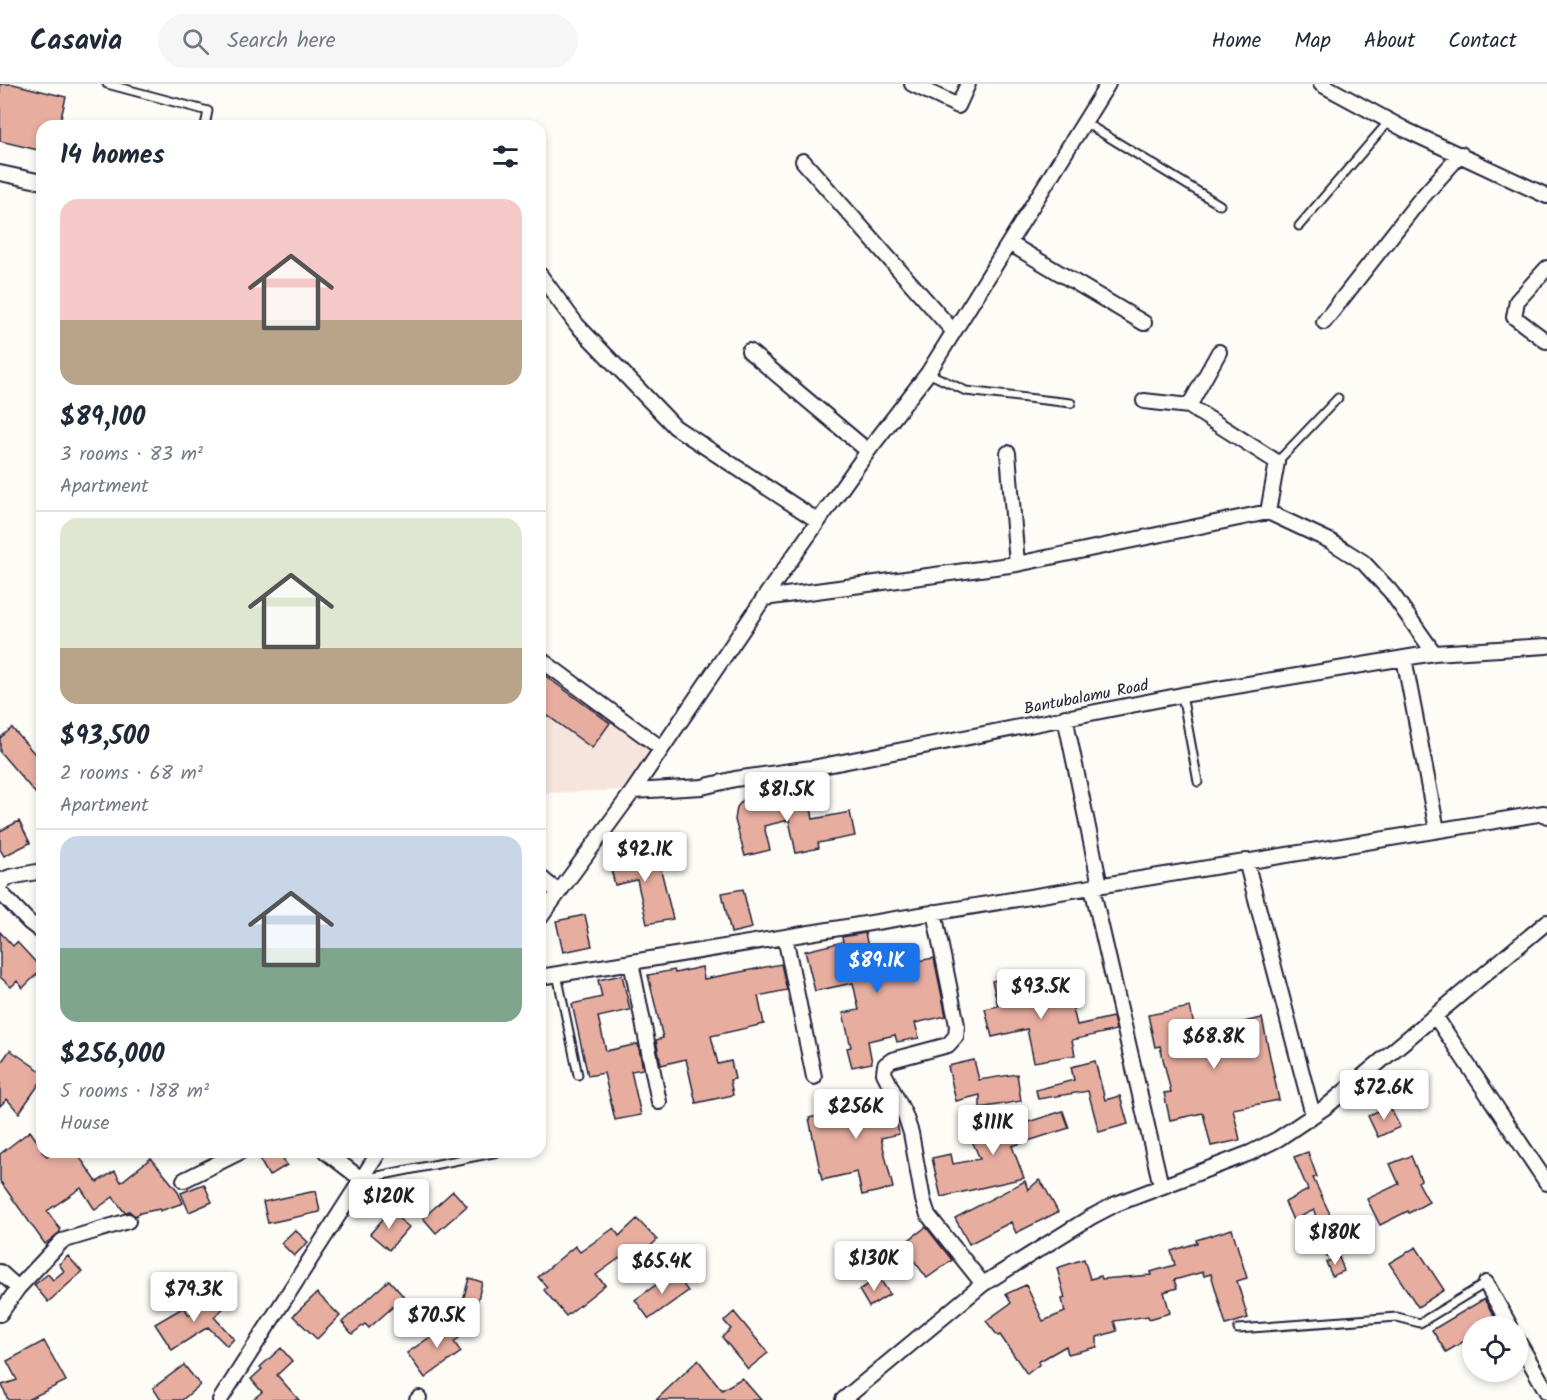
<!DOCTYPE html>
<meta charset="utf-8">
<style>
body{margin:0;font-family:Kalam,sans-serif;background:#f6f6f7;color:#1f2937;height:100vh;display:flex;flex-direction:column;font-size:22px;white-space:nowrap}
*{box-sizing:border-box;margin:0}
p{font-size:20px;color:#747a83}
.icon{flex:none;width:33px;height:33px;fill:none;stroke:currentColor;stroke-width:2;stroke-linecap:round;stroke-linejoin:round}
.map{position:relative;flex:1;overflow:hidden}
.sheet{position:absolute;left:36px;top:36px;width:510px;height:1038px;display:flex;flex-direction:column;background:#fff;border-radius:18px;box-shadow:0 3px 9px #0003}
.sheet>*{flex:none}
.buttons{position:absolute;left:1462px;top:1232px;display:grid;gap:12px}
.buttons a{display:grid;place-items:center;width:66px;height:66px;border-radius:50%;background:#fff;box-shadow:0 3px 9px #0003;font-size:30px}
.price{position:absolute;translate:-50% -51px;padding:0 14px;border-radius:6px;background:#fff;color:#222;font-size:20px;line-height:39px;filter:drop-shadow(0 2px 3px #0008)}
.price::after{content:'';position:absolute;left:50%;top:36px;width:18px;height:14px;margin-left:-9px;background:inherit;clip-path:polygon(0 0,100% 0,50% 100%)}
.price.current{background:#1a73e8;color:#fff}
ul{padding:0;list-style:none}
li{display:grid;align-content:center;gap:12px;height:318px;padding:0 24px}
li+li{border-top:2px solid #e0e1e3}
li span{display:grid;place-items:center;height:186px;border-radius:18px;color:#555}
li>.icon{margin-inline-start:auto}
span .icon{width:108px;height:108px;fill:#fffc;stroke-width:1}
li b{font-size:26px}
h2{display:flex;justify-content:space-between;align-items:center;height:72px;padding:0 24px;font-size:26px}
header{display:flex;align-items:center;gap:36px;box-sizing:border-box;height:84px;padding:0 30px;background:#fff;border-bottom:2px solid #e0e1e3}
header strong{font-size:28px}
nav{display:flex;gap:33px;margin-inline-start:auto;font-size:21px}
.search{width:420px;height:54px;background:#f6f6f7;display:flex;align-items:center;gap:15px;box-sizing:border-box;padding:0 21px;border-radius:33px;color:#747a83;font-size:22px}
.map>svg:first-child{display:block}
.built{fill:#f6e5dd}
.building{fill:#e7aea0;stroke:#22223b;stroke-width:1.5}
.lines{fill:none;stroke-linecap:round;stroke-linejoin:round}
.service-casing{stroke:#22223b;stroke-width:11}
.minor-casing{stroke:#22223b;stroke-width:18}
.service{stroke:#fdfcf7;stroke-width:7}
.minor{stroke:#fdfcf7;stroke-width:14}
.labels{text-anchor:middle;stroke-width:4.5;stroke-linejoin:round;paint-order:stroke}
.street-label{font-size:16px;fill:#22223b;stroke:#fdfcf7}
</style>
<header>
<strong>Casavia</strong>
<div class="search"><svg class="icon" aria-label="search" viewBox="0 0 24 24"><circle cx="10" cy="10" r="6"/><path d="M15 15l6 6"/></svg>Search here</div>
<nav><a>Home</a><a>Map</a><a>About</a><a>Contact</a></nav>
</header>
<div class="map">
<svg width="1547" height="1316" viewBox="0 0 1547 1316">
<rect width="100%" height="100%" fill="#fdfcf7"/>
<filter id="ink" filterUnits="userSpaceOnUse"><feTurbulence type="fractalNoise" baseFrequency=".0167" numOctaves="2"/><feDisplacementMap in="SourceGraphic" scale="12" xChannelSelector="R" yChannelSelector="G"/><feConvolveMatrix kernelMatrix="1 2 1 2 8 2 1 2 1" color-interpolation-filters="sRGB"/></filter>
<g filter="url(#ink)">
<path class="built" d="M540,587L651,667L622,706L546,709L540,705Z"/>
<path class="building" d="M0,0H13L66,13L59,42H42V67L0,57Z
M540,588L610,639L592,664L540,626Z
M12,644L42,678V717L0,668V654Z
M775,706L778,715L808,709L813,735L850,728L855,752L818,759L819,764L796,769L789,736L764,742L770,766L745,772L735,736L737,723L745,714Z
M19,737L30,759L4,772L0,765V747Z
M656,766L673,835L647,840L637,796L615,801L609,777Z
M743,805L752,844L731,849L722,809Z
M585,831L592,862L563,868L556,837Z
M0,848L13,862L17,858L42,885L23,904L17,897L11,903L0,893Z
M865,849L874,890L918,880L917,877L934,874L946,932L915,939L919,954L897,958L895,951L868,957L872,979L852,983L847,964L851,963L843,929L859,926L853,899L815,907L805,867L843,858L842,853Z
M781,880L787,906L758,912L764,940L711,952L718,980L731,977L735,995L730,996L733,1011L696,1019L686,975L661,981L656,956L663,954L648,891L674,886L675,889L702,883L704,895Z
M622,891L630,926L598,933L606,967L638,960L643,985L631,987L641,1031L615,1036L604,989L588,992L572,920L602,913L598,896Z
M1009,893L1014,910L1038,904L1039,908L1067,901L1077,941L1113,933L1116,946L1072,956L1075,971L1034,978L1027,945L992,953L985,925L998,922L992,897Z
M1190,923L1195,946L1207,943L1208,946L1262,934L1279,1016L1233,1025L1240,1056L1211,1062L1203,1029L1170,1036L1164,1009L1171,1008L1160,962L1155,963L1148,931Z
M10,966L42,988V996L19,1029L7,1015L0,1022V980Z
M974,976L979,996L1017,990L1021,1017L980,1024V1011L956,1017L948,982Z
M1095,977L1105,1016L1120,1012L1128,1040L1099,1048L1088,1007L1038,1015L1036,1006L1074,996L1071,983Z
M866,1004L869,1016L886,1013L895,1030L899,1050L881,1054L893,1104L862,1111L857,1088L822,1096L809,1034L842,1026L838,1010Z
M1389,1021L1400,1043L1378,1053L1368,1032Z
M1063,1027L1069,1044L1012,1062L1024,1094L941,1113L932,1074L951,1070L953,1080L980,1075L969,1050L990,1041V1050Z
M30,1047L42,1064V1068L47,1072L52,1068H76L97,1098L115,1087L121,1098L151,1074L177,1106L183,1119L160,1127V1125L140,1129L135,1132L129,1127L125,1129L113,1113L95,1126L81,1104L47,1127L60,1145V1148L45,1160L0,1097V1070Z
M266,1068H279L287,1081L269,1092L258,1073Z
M1308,1068L1317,1093L1313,1094L1329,1128L1340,1169L1327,1173L1314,1126L1293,1136L1285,1118L1308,1106L1294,1073Z
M1411,1072L1421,1096L1418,1098L1429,1118L1409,1129L1408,1127L1380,1141L1367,1115L1399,1100L1390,1080Z
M1039,1096L1044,1102L1058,1128L1016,1149L1011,1138L969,1160L955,1134L1025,1097L1028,1106Z
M204,1100L212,1118L189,1128L181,1109Z
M316,1107L320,1128L268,1139L263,1118Z
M453,1107L467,1122L436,1149L423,1134Z
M390,1127L409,1143L389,1166L370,1150Z
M637,1135L657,1156L642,1170L635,1163L596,1191L605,1201L566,1232L544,1206L547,1203L538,1193L575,1162L580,1168L614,1144L619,1152Z
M926,1143L952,1176L927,1194L902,1161Z
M1232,1145L1247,1194L1237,1197L1248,1234L1226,1241L1211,1190L1204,1192L1203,1188L1174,1196L1177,1204L1164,1208L1170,1229L1149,1235L1148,1232L1114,1237L1117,1247L1097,1253V1263L1068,1270L1066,1262L1038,1278L1040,1280L1027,1290L1000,1251L998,1252L986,1237L1011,1219L1006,1210L1026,1201L1043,1237L1065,1228L1062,1215L1065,1214L1057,1184L1084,1175L1090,1195L1101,1192L1102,1195L1151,1191L1150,1188L1175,1181L1171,1167L1197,1159L1196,1156Z
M295,1146L308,1158L294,1172L281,1159Z
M1416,1163L1444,1206L1418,1223L1389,1179Z
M68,1172L82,1188L48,1218L34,1201L48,1190L53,1196L64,1187L59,1180Z
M1339,1173L1344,1187L1332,1192L1326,1178Z
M674,1188L688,1207L649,1235L635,1216Z
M469,1194L482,1198L476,1224L462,1220Z
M879,1194L890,1210L869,1223L859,1206Z
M389,1196L404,1213L369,1244L365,1240L352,1250L342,1238Z
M215,1209L226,1222L214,1233L234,1255L227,1262L208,1243L172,1266L155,1240L184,1223L189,1231Z
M317,1209L340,1232L317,1255L293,1232Z
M1484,1215L1497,1237L1489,1242H1473V1252L1446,1268L1432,1246Z
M734,1228L768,1269L748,1285L722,1253L731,1245L724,1237Z
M455,1236L465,1249L454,1258L461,1268L425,1294L407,1269Z
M44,1257L66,1297L27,1316H8L2,1301L17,1296L7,1277Z
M281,1264L292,1277L277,1291L299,1316H252L262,1308L251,1295L262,1285L260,1283Z
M698,1276L722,1306L742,1294L761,1316H656Z
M184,1281L200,1301L182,1316H161L153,1304Z"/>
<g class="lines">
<g class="service-casing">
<path id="service" d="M107,0L208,27L205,42
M1084,38L1220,121
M1299,142L1389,37
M928,289L966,307L1071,319
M1277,378L1338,314
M1182,611L1198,698
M557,890L578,991
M363,1095L498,1068
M1238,1245L1397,1233L1420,1239L1486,1199"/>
</g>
<g class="minor-casing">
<path id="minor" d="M912,0L958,22L968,0
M1321,0L1406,46L1547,112
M803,77L953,247
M0,89L42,98
M1009,159L1144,239
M540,191L577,241L675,343L818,437
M1324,238L1418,118L1461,70
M1546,257L1514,233L1517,217L1547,184
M749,267L868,367
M1144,317L1189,322L1277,378L1268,428
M1189,322L1219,268
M1008,369L1017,480
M764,514L1017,480L1268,428L1330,457L1363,478L1391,508L1434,569
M1404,574L1437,746
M540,575L661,664
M1065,633L1100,801
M633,707L702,703L735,695L812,684L1182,611L1434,569L1547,562
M1246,777L1313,1031
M540,793L558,808
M0,801L5,795L10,793L42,787
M1092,803L1161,1102
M0,808L29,838L42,848
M934,828L957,941L956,952L948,961L892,976L885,981L884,989L905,1031L911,1049L923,1116L928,1131L983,1200
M540,834L633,707L764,514L868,367L928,289L1108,0
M785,853L814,993
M631,878L659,1018
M540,893L1544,729L1547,732
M1435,932L1547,1099
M326,1068L361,1095
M184,1096L240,1068
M0,1188L18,1204
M1486,1199L1510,1242
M0,1230L18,1204L62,1157L128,1137
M1518,1257L1547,1308
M220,1316L379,1068
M417,1316L419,1314
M843,1316L983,1200L1091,1133L1116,1120L1250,1069L1278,1055L1327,1022L1547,838"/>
</g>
<use href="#service" class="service"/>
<use href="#minor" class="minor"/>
</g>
</g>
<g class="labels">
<g class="street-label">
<text transform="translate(1086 612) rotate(-11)" y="6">Bantubalamu Road</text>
</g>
</g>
</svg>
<div class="buttons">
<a><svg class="icon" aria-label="locate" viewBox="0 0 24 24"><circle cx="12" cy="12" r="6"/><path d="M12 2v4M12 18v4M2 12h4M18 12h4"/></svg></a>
</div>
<b class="price" style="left:787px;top:739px">$81.5K</b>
<b class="price" style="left:645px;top:799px">$92.1K</b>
<b class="price current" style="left:877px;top:910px">$89.1K</b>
<b class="price" style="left:1041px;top:936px">$93.5K</b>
<b class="price" style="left:1214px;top:986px">$68.8K</b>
<b class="price" style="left:1384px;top:1037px">$72.6K</b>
<b class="price" style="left:856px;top:1056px">$256K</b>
<b class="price" style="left:993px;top:1072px">$111K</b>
<b class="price" style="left:389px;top:1146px">$120K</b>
<b class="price" style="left:1335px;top:1182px">$180K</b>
<b class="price" style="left:874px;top:1208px">$130K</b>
<b class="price" style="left:662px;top:1211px">$65.4K</b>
<b class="price" style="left:194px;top:1239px">$79.3K</b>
<b class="price" style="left:437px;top:1265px">$70.5K</b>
<section class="sheet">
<h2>14 homes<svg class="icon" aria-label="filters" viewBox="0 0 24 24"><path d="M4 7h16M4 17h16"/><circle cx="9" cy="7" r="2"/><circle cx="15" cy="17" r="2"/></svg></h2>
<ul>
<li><span style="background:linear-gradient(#f6c9c9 65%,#b9a48a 0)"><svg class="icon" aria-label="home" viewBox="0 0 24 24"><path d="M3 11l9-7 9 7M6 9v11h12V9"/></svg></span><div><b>$89,100</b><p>3 rooms · 83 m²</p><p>Apartment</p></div></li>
<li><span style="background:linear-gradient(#dfe7d0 70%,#b9a48a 0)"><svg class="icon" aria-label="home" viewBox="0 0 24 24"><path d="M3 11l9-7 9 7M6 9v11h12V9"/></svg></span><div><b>$93,500</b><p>2 rooms · 68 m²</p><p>Apartment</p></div></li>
<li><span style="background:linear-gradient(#c9d6e8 60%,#7fa58c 0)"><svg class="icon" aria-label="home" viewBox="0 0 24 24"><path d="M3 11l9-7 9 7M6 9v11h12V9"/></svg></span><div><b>$256,000</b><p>5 rooms · 188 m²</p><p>House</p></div></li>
</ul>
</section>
</div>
